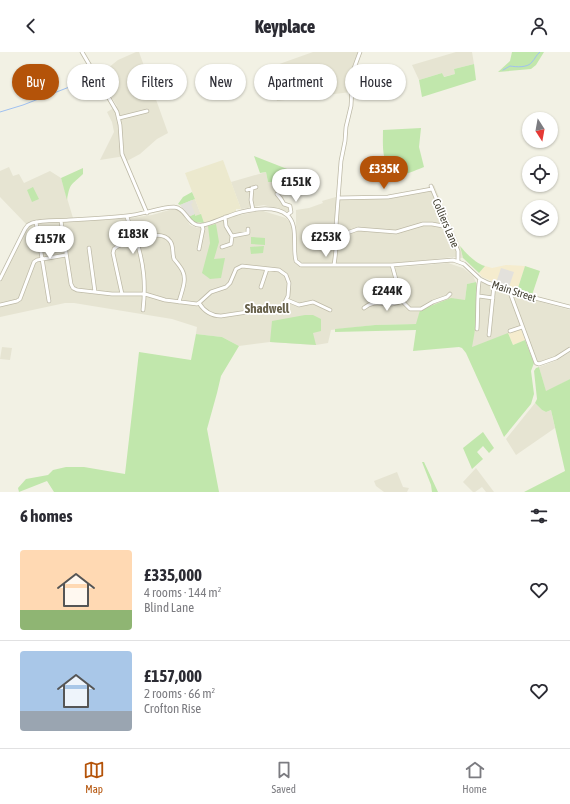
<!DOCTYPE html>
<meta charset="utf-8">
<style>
body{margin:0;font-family:"Asap Condensed",sans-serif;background:#f7f7f7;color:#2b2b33;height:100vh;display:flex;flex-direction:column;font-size:15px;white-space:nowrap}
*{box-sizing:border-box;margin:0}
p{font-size:13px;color:#7c7c81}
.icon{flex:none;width:22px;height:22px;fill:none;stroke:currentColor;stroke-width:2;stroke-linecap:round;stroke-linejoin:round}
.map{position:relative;height:440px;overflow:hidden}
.panel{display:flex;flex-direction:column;background:#fff;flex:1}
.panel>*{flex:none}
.guide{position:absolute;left:12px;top:12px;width:546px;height:36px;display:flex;gap:8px}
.needle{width:26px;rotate:169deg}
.controls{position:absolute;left:522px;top:60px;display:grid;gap:8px}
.controls a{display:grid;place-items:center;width:36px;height:36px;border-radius:50%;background:#fff;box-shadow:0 1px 3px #0004;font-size:20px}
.price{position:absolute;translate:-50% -34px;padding:0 9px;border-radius:14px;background:#fff;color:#222;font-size:13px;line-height:26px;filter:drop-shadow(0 1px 2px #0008)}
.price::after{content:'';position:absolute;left:50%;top:24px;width:12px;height:9px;margin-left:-6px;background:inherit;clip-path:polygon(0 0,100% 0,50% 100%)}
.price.active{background:#b45309;color:#fff}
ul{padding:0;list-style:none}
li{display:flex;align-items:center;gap:12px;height:100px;padding:0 20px}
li+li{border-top:1px solid #e1e1e2}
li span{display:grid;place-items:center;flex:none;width:112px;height:80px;border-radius:4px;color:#555}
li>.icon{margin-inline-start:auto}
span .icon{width:48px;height:48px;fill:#fffc;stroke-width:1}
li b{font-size:17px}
h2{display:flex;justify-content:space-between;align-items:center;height:48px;padding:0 20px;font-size:17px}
.tag{padding:0 14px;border-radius:18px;background:#fff;box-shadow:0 1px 3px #0004;font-size:14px;line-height:36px}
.tag.active{background:#b45309;color:#fff}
header{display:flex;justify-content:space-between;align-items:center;height:52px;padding:0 20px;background:#fff;font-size:18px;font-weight:800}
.tabs{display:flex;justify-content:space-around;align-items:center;height:56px;border-top:1px solid #e1e1e2;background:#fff;font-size:11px;color:#7c7c81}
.tabs a{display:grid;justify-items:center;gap:2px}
.tabs .active{color:#b45309}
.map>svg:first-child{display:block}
.residential{fill:#e6e4d2}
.commercial{fill:#f5ecce}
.education{fill:#ece9ce}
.green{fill:#c1e7ac}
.parking{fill:#e3e1dc}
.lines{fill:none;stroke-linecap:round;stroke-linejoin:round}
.stream{stroke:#9fc0f0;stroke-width:1}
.minor-casing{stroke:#bebaa7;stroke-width:4.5}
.minor{stroke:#fff;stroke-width:3}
.labels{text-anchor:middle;stroke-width:3.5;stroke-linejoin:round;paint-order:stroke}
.street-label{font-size:11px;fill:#444134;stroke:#fff}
.quarter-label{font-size:13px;font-weight:bold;fill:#67614b;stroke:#fff}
</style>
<header><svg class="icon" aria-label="back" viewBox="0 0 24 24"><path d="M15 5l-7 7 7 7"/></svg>Keyplace<svg class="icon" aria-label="person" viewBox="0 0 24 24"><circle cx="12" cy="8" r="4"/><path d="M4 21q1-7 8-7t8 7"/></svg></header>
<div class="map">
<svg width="570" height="440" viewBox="0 0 570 440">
<rect width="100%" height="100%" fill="#f2f1e4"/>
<path class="residential" d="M136,0H139L168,81L157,87L140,102L127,109L125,104L100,108L114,80L112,70L107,60L117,54L98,24L118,8Z
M313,0H358L351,21V40L277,49L268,16Z
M456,0H472L474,12L454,17L455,22L443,25L442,21L419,28L412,13Z
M9,115L13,124L19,122L24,131L50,119L61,126L73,166L37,168L31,169L26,172L0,145V119Z
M266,120L268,130H288L289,143L283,144L285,152L284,153L289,156L288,160L264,153L241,157L231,130Z
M434,133L460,194L463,206L453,205L403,211L366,212H306L298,209L296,195V158L309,156L323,151L322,149L336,145L390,143L427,136Z
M195,147L204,171L191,168L180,153Z
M173,157L178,158L183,162L190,173L197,176L214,172L230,165L255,160L263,159L286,166L291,171L293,176L292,195L294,210L303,215H401L448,211L463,216L473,224L476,230L467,232L465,248L431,253L428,256L420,258L417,272L375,273L331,278L328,291L316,293L270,290L239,294L222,285L196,282L197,275L172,267L74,251H65L0,265V230L29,174L35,172L130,166L152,163Z
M480,230L523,245L570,258V296L561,303L539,311L536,309L523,276L471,296L474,281L476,231Z
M2,295L12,296L10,308L0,307Z
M570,300V327L546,340L539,315L555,309Z
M535,351L542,358L546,360L551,358L555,376L516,403L506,387Z
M476,416L494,440H486L482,435L475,440H473L463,430Z
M397,420L403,435L409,436L407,440H384L376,434L374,429Z"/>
<path class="commercial" d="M506,213L525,214L517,239L482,225L479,221L485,214L492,216Z
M521,277L525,288L513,293L508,281Z"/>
<path class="education" d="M223,108L241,157H236V161L204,171L185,121Z"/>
<path class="green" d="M512,0H544L536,13L531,17L498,20L510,9Z
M474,12L476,28L422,45L419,28L442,21L444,25L455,22L454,17Z
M421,76L419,95L424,115C418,117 409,122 403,122C380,120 383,94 383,78Z
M254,104L305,124L307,128L288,130H268L266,120L260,121Z
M83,116V122C71,134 70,130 67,148L61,126Z
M33,135L39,147L32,150L27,138Z
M192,140L195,147L180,153L178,152L183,145Z
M195,162V164L201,162L204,171L193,170L188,165Z
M216,172L219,190L214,207L225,206L221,226L210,227L202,221L210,191L208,174Z
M251,185L265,186V193L251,192Z
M264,194L263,201L251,202L250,195Z
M460,194C466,201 475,211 485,214L479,221L463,206Z
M525,214L540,219L532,243L517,239Z
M476,230C479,250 476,275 472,295L508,281L513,293L525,288L534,311L531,319L534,342L531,352L504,385L466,301L462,296L459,295L413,299L416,278L335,280V277L375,273L416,272L420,258L451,246L465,248L467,232Z
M305,263H313L321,267V279L313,281L316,293L270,290L272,269Z
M196,282L222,285L239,294L221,324L217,341L207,377L219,440H54L47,429L19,440L18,436L26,427L48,423L53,418L66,415H84L125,422L139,300L191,308Z
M539,315L546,339L570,327V440H524L565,419L551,358L546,360L542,358L535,351L537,347L534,319L536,316Z
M483,380L494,396L489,401L483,394L477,400L483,407L472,417L463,396Z
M422,410H424L438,440H432L431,433Z"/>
<path class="parking" d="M192,148L193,151L191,152L195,162L188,165L180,153Z
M501,216L514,220L509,235L496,231Z"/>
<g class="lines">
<path class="stream" d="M503,18L510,14C516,15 528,16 532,10C535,7 536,3 540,0
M0,60L23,53L90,27"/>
<g class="minor-casing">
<path id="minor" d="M82,0L117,60L120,73L122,102L147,161
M119,66L147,59
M431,134L458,199V209
M252,136L251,148L253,158
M247,138L256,135
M277,142L281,147L284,152L290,154L291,160L287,163
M338,146L388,145L432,137
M127,164C128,172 134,179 136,187C144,212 146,232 143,258
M61,169L71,232L73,236L77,238L112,242H145L165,248L197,252L200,250L211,240L226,235L230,231L236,217L242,214L279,218L286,223L289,231L288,244L284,252L280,256L274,258L254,259L221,264C212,264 204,259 199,251
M36,170L49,249
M337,182H344L358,177L396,180L423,172H432L443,174L447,172
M232,184L248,181V177
M323,190L337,189
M222,195L231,192L232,184L226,174L225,165
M89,196L95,240
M199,197L203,177L202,173
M334,213C336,200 338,187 336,174L341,109L345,89L346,75L351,54L353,19L360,0
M392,213L402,249L410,257H421L433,250L447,245L450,242
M0,227L25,177L28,173L32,171C44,168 57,169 69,168C88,167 107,166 126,164C141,163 161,155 174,155C187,156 188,176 203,173C212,171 220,167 229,164C244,158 274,152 287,163C299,173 292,195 296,209L301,213H392L453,208L464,212L480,227L488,231L535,246L570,255
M261,235L267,217
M509,238L536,311L539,312L556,306L570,297
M122,242L113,201L114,197L118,194C130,190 161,175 170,189C174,194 172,201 174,207C177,211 181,215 183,220C187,229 181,241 179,250
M479,244L493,246
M287,248L299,253L313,250L330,258
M0,253L17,249L20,247L34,210L37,208L66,203
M364,256C377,245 387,257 402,249
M477,277C478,268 477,231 480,227
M510,279L522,275
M489,283L494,233"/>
</g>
<use href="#minor" class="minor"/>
</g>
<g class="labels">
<g class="street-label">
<text transform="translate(446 171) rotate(67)" y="4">Colliers Lane</text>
<text transform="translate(514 239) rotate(18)" y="4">Main Street</text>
</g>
<g class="quarter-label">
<text x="267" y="261">Shadwell</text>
</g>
</g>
</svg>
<div class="controls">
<a><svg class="needle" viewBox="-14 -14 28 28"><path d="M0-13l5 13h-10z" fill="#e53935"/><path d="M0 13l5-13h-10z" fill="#7c7c81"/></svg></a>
<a><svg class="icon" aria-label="locate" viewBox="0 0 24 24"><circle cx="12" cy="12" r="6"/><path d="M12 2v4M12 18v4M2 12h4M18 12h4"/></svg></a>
<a><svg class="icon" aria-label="layers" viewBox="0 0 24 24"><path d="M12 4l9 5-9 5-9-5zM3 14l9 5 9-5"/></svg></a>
</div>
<b class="price active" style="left:384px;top:138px">£335K</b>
<b class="price" style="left:296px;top:151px">£151K</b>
<b class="price" style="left:133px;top:203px">£183K</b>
<b class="price" style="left:326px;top:206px">£253K</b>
<b class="price" style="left:50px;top:208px">£157K</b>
<b class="price" style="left:387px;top:260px">£244K</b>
<div class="guide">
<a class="tag active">Buy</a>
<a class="tag">Rent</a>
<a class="tag">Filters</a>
<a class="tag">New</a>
<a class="tag">Apartment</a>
<a class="tag">House</a>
</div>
</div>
<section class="panel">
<h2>6 homes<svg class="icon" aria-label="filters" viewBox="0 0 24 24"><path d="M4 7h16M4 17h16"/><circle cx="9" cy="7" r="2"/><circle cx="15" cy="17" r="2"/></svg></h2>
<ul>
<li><span style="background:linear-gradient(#ffd9b3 75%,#8fb573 0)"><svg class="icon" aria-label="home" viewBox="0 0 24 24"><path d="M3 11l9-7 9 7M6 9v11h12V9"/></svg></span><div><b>£335,000</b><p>4 rooms · 144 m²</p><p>Blind Lane</p></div><svg class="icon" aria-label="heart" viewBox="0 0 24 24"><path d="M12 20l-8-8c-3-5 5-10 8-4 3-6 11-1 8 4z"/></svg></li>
<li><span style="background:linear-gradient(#a9c7e8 75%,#9aa5b1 0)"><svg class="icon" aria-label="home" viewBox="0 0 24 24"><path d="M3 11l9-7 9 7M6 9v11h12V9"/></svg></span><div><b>£157,000</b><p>2 rooms · 66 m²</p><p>Crofton Rise</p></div><svg class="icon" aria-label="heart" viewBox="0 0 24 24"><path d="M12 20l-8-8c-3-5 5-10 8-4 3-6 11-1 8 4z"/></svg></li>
</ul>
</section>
<nav class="tabs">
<a class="active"><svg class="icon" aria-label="map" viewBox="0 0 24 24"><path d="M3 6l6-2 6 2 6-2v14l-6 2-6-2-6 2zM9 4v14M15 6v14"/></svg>Map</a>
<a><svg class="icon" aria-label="saved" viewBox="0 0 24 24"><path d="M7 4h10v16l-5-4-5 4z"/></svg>Saved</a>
<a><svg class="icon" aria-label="home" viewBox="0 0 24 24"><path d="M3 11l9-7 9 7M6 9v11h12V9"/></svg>Home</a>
</nav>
